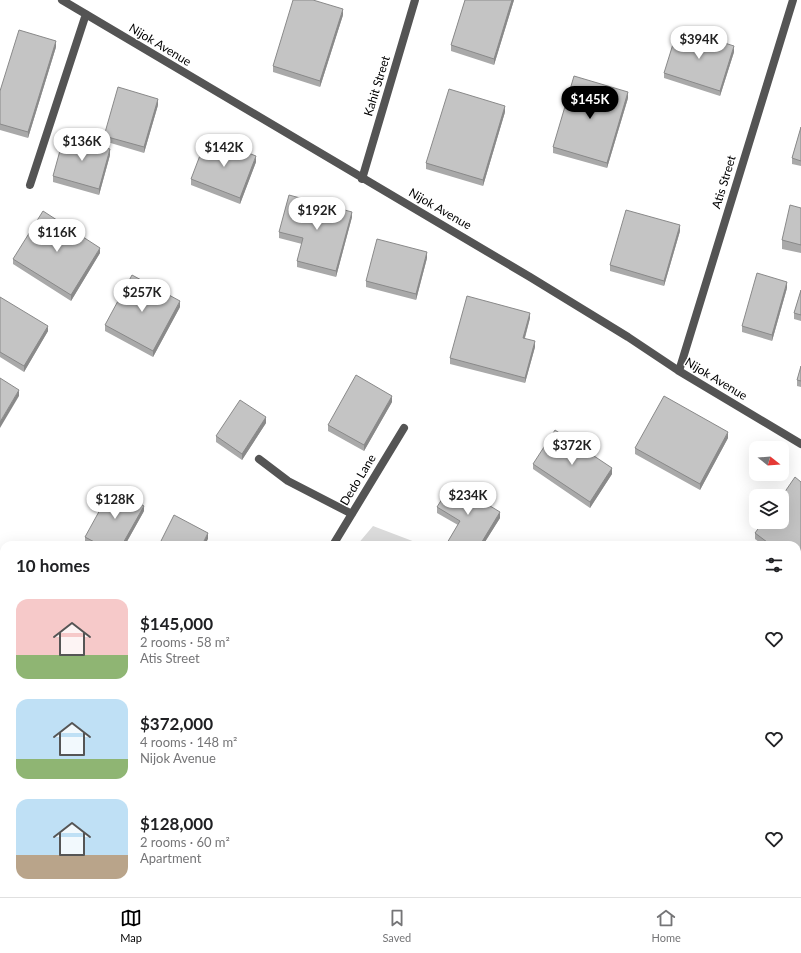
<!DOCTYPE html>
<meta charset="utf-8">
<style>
body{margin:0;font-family:Lato,sans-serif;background:#f6f6f6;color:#202124;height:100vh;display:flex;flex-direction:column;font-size:15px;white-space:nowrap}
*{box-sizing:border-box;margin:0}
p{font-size:13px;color:#757577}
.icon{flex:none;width:22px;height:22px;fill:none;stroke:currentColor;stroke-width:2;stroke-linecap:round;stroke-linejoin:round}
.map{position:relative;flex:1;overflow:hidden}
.sheet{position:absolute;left:0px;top:541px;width:801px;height:356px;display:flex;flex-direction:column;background:#fff;border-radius:12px 12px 0 0;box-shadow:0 4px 16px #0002}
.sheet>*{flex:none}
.needle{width:26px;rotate:107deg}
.fabs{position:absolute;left:749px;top:441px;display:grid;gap:8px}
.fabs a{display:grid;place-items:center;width:40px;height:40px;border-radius:8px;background:#fff;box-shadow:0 4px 16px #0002;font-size:20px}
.price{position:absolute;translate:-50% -34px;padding:0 9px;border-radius:14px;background:#fff;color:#222;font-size:13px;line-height:26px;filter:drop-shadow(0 1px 2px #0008)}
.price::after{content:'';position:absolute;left:50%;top:24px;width:12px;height:9px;margin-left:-6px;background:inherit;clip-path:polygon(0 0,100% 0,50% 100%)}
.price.on{background:#000;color:#fff}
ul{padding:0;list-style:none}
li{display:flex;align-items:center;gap:12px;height:100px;padding:0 16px}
li span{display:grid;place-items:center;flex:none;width:112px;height:80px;border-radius:12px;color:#555}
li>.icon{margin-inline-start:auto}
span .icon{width:48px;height:48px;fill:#fffc;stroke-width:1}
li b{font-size:17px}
h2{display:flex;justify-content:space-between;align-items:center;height:48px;padding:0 16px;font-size:17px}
.menu{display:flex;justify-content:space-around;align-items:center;height:56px;border-top:1px solid #e0e0e0;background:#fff;font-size:11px;color:#757577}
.menu a{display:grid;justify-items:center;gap:2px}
.menu .on{color:#000}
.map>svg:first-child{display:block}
.green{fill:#dbdbdb}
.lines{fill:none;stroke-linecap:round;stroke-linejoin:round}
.minor{stroke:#545454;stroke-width:8}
.wall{fill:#a9a9a9}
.shaded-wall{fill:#898989}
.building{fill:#c4c4c4;stroke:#898989}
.labels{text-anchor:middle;stroke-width:3;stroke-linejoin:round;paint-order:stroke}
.street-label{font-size:12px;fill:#000;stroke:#fff}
</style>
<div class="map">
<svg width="801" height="897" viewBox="0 0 801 897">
<rect width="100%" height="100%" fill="#fff"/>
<path class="green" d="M373,526L423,545H357Z
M797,691L801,694V819L797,823Z
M145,893H717L713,897H143Z"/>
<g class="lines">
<path class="minor" d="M62,0L530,277L628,337L679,371L801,444
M362,179L415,0
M30,185L86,14
M679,371L793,0
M259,459L288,481L352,514
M333,545L404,428
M120,897L123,893"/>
</g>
<path class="wall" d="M465,0H514L494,65L451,51V45Z
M343,15L320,87L273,72V66Z
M56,47L28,138L0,130V91Z
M734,52L720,96L664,78V73Z
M628,98L607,168L553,153V147Z
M158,105L144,153L104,141V136Z
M505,112L483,186L426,169V163Z
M801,127V166L792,164V158Z
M110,155L99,195L53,182V176Z
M256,162L240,204L191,185V179Z
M801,208V253L782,249V240Z
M352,217L336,277L297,267V261L302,244L279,238V232Z
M680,231L664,286L610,271V265Z
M100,253L71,301L13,264V259Z
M427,258L416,300L366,287V281Z
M787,288L772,341L742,332V326Z
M801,290V321L794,319V313Z
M0,297L48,331L24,372L0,357Z
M180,307L153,357L105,331V325Z
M530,318L525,338L535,347L525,383L450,364V358Z
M801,366V387L797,386V380Z
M392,402L364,451L328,431V425Z
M266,423L242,460L216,442V436Z
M728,438L700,490L635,454V448Z
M533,464L612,474L590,508L533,469Z
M801,482L798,570L797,569V545H763L755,539V533Z
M437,507L500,518L483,545H447V543L458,525L437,513Z
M144,511L125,545H90L85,542V537Z"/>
<path class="shaded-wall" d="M512,0H514L494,65V59Z
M343,9V15L320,87V81Z
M56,41V47L28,138V132Z
M734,46V52L720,96V91Z
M628,92V98L607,168V163Z
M158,99V105L144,153V147Z
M505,106V112L483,186V180Z
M110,149V155L99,195V189Z
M256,156V162L240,204V198Z
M352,212V217L336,277V271Z
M680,225V231L664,286V281Z
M100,248V253L71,301V295Z
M427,252V258L416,300V294Z
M787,282V288L772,341V335Z
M180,301V307L153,357V351Z
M530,313V318L523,344V338Z
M48,326V331L24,372V366Z
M535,341V347L525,383V378Z
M19,390V396L0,428V422Z
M392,396V402L364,451V445Z
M266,417V423L242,460V454Z
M728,432V438L700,490V484Z
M612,468V474L590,508V502Z
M144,506V511L125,545H122Z
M500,512V518L483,545H480Z
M208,533V539L205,545H202Z
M801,560V565L798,570V564Z
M4,584V590L0,597V591Z
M4,795V801L0,808V802Z"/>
<path class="building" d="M293,0H313L343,9L320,81L273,66Z
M465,0H512L494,59L451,45Z
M678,28L734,46L720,91L664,73Z
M19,30L56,41L28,132L0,124V91Z
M574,76L628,92L607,163L553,147Z
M118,87L158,99L144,147L104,136Z
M449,89L505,106L483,180L426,163Z
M801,127V161L792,158Z
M64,136L110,149L99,189L53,176Z
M207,137L256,156L240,198L191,179Z
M289,195L352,212L336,271L297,261L303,238L279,232Z
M790,205L801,208V245L782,240Z
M626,210L680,225L664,281L610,265Z
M43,211L100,248L71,295L13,259Z
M377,239L427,252L416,294L366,281Z
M757,273L787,282L772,335L742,326Z
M132,275L180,301L153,351L105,325Z
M801,290V315L794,313Z
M467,296L530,313L523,338L535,341L525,378L450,358Z
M0,297L48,326L24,366L0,352Z
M801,366V381L797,380Z
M356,375L392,396L364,445L328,425Z
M0,378L19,390L0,422Z
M664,396L728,432L700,484L635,448Z
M240,400L266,417L242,454L216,436Z
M555,430L612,468L590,502L533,464Z
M795,477L801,482V560L798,564L797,563V545H771L755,533L763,522H782V496Z
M452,483L500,512L480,545H451L447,543L460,521L437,507Z
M112,488L144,506L122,545H100L85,537Z
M174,515L208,533L202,545H159Z
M0,576L4,578V584L0,591Z
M0,751L4,753V795L0,802Z"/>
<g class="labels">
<g class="street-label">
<text transform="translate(160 45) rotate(31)" y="4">Nijok Avenue</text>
<text transform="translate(377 86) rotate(-73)" y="4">Kahit Street</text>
<text transform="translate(724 182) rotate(-73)" y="4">Atis Street</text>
<text transform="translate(440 209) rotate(30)" y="4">Nijok Avenue</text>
<text transform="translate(716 379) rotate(31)" y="4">Nijok Avenue</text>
<text transform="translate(358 480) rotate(-59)" y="4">Dedo Lane</text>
</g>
</g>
</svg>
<div class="fabs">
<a><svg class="needle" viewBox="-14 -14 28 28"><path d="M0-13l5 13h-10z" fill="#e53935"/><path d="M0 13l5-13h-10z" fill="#757577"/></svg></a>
<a><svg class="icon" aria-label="layers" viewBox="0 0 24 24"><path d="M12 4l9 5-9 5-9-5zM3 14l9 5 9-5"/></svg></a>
</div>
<b class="price" style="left:699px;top:60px">$394K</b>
<b class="price on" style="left:590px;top:120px">$145K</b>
<b class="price" style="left:82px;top:162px">$136K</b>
<b class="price" style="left:224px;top:168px">$142K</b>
<b class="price" style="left:317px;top:231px">$192K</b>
<b class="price" style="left:57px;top:253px">$116K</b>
<b class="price" style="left:142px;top:313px">$257K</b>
<b class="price" style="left:572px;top:466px">$372K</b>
<b class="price" style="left:468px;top:516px">$234K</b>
<b class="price" style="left:115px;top:520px">$128K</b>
<section class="sheet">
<h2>10 homes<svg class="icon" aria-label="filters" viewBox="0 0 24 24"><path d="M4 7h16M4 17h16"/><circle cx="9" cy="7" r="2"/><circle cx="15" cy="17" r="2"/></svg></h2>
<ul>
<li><span style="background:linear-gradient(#f6c9c9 70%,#8fb573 0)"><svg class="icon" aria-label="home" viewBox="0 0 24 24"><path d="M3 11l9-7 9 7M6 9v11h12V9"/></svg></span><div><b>$145,000</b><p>2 rooms · 58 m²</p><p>Atis Street</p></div><svg class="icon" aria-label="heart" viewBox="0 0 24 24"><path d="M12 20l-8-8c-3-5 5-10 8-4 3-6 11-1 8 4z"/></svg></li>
<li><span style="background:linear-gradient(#bfe0f5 75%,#8fb573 0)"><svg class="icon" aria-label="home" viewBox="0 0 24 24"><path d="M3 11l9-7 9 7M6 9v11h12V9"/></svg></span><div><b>$372,000</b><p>4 rooms · 148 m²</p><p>Nijok Avenue</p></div><svg class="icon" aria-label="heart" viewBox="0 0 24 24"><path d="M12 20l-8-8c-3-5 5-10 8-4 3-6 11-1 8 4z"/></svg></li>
<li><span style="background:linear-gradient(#bfe0f5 70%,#b9a48a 0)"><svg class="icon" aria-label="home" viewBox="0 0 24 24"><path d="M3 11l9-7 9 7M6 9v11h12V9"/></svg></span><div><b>$128,000</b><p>2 rooms · 60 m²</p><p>Apartment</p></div><svg class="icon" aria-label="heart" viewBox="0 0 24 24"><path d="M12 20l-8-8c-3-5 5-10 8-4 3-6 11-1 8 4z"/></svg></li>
</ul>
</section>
</div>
<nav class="menu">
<a class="on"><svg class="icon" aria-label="map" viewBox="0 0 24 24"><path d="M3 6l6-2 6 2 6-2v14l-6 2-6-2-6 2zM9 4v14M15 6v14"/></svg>Map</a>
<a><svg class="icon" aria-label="saved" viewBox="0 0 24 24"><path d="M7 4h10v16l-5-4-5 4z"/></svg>Saved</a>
<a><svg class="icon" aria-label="home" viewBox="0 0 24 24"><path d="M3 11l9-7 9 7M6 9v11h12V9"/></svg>Home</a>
</nav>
